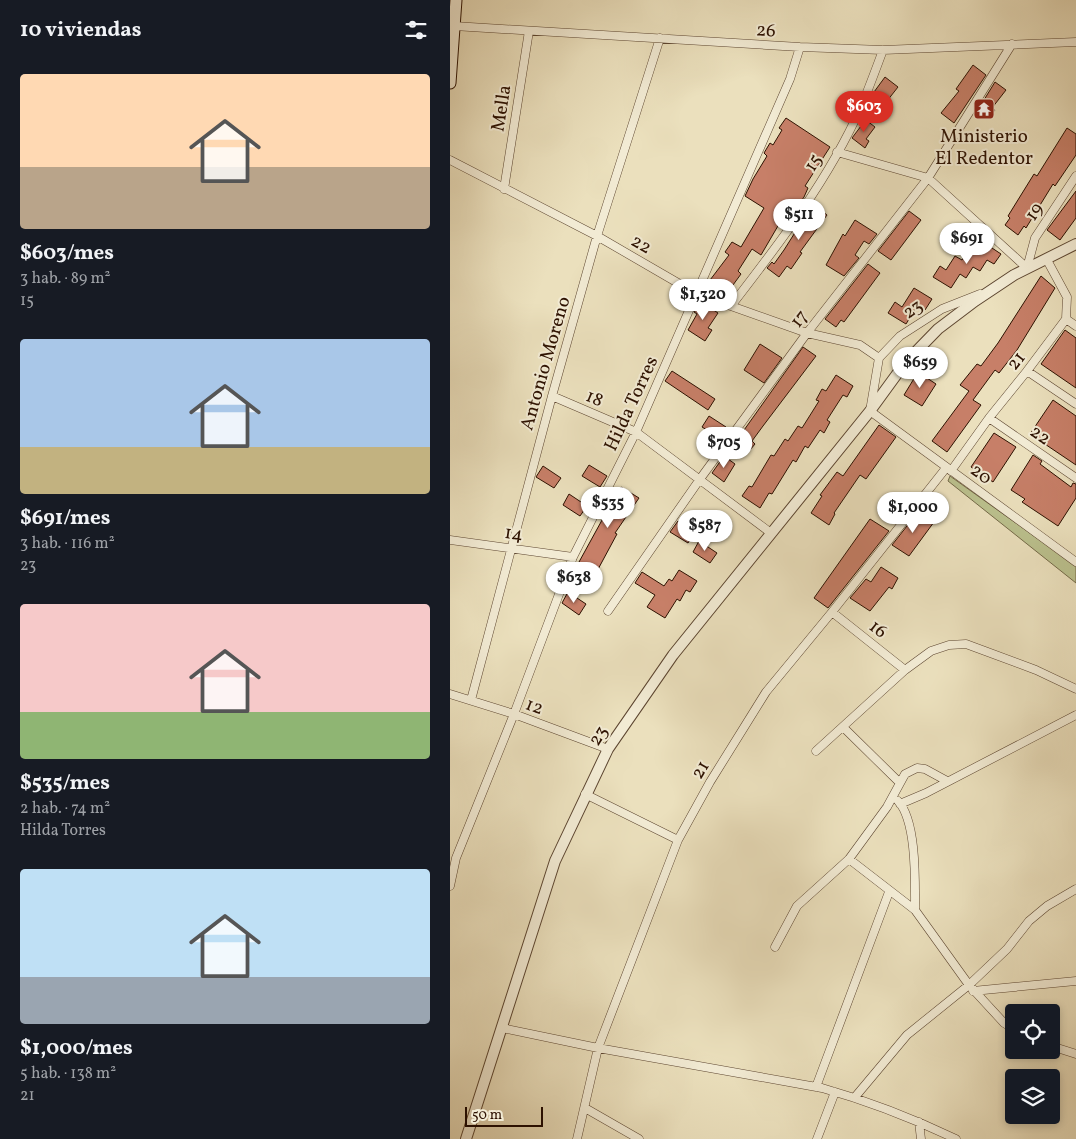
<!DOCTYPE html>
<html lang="es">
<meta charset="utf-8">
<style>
body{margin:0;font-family:Vollkorn,serif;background:#242831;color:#f1f3f6;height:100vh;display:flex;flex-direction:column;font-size:19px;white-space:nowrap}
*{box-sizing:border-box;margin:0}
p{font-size:16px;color:#9ea1a6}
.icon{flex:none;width:28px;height:28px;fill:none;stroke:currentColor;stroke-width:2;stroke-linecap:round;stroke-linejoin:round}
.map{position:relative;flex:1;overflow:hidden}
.drawer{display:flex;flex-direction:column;background:#171b24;width:450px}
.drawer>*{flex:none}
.controls{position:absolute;left:555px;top:1004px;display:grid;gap:10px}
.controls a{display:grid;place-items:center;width:55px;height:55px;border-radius:5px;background:#171b24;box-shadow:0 2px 8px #0003;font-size:25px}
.scale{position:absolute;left:15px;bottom:12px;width:78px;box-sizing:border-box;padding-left:5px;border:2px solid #2d1101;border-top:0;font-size:14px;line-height:18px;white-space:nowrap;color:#2d1101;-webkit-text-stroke:4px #f2ebd4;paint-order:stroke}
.price{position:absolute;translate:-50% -42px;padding:0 11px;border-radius:18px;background:#fff;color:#222;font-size:16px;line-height:32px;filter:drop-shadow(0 1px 2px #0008)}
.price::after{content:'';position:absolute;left:50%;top:30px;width:15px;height:11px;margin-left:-8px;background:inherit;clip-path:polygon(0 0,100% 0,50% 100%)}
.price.selected{background:#d93025;color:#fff}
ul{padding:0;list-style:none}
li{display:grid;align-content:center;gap:10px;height:265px;padding:0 20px}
li span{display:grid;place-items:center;height:155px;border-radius:5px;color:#555}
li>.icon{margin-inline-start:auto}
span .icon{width:90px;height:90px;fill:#fffc;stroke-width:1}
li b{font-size:21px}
h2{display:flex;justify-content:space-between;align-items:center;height:60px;padding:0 20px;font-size:21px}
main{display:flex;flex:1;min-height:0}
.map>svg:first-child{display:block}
.green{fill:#bbc18e;stroke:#746948}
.building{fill:#c77f68;stroke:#2d1101}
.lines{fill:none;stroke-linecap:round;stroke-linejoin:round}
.minor-casing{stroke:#5c4530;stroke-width:9}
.tertiary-casing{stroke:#5c4530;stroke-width:12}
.secondary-casing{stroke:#2d1101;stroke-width:13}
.minor{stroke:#f2ebd4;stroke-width:8}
.tertiary{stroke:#f2ebd4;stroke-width:10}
.secondary{stroke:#f2ebd4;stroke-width:11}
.labels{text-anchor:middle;stroke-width:4;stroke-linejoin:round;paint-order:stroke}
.street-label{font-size:19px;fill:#2d1101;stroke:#f2ebd4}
.poi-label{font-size:19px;fill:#2d1101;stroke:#f2ebd4}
</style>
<main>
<section class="drawer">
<h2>10 viviendas<svg class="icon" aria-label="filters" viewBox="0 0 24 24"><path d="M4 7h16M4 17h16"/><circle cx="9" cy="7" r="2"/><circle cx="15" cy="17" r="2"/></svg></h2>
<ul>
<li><span style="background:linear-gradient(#ffd9b3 60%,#b9a48a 0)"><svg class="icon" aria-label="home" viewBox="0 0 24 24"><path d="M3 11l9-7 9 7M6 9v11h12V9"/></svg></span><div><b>$603/mes</b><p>3 hab. · 89 m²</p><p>15</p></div></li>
<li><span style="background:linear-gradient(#a9c7e8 70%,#c2b280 0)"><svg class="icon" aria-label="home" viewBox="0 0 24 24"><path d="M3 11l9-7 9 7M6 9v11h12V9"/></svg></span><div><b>$691/mes</b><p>3 hab. · 116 m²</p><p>23</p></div></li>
<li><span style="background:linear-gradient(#f6c9c9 70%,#8fb573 0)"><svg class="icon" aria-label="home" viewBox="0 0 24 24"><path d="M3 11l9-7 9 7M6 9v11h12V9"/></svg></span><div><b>$535/mes</b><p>2 hab. · 74 m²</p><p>Hilda Torres</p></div></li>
<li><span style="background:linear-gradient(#bfe0f5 70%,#9aa5b1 0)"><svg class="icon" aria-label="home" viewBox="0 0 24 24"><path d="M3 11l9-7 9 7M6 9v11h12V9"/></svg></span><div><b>$1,000/mes</b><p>5 hab. · 138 m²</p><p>21</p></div></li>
</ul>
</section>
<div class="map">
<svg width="626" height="1139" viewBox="0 0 626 1139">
<rect width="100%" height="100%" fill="#ebe0bd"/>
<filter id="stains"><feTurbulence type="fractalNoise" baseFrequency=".004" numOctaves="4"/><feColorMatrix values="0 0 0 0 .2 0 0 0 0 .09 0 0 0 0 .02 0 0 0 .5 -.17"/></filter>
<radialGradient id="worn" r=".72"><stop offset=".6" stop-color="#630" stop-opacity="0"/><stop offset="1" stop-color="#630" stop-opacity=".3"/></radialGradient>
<path class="green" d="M500,476L626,566V583L498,481Z"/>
<path class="building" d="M523,65L536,75L504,123L491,113L509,91L506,89Z
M435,77L448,87L437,101L424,92Z
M545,82L556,90L542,108L545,110L540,116L529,108Z
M412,117L425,127L416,139L419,141L415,148L402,138L411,126L409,124Z
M336,118L380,147L355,186L358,188L354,197L337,222L332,219L311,255L302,249L288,271L291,274L275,296L257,284L279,255L275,252L282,242L291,247L314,208L295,196L303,179L317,156L314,153L320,143L323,145L332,130L329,128Z
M617,128L626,134V155L605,186L603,184L576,228L574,226L568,235L555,225L560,218L558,216L584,174L587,176Z
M626,191V218L610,240L597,230Z
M363,204L377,215L350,252L352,253L341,269L337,266L329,277L317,268L322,262L324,264L334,250Z
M459,211L471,220L441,260L428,251Z
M405,220L427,234L419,244L414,241L405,255L409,258L394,276L376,265L393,234L395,236Z
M533,242L551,254L544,264L537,260L530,271L523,267L516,278L510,274L501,288L483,277L490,266L496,270L505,256L512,260L519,249L526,254Z
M418,264L430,273L394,322L391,320L386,327L375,319Z
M591,276L605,288L567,350L549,373L545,370L523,400L531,405L497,452L482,441L519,391L510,385L527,364L531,366L548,343Z
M464,288L482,299L475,310L468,305L456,324L438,313L445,302L452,307Z
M250,301L268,313L258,328L262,330L255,341L238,330L247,314L244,312Z
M615,330L626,338V388L591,364Z
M310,344L332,358L314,383L294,370Z
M353,347L366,356L313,426L302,441L305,444L300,450L287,440Z
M222,371L265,399L258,410L215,381Z
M468,372L486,384L472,406L454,395Z
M386,375L403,386L397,397L393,395L377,420L380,422L374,433L370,430L358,448L355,446L346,462L343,460L322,494L319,493L310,508L292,496L299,486L302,487L321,455L324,456L335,439L338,441L348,426L352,428L369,401L366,400L372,389L376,391Z
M603,400L626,416V465L580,434Z
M259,416L276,427L270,438L252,427Z
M429,425L446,437L416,479L410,475L384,513L385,514L379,525L361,513L372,496L370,495L387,472L393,476Z
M544,433L566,447L543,482L521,467Z
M583,455L592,461L590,464L621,487L623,483L626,484V498L608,526L572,502L575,499L561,490Z
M274,456L285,464L274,482L262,473Z
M139,465L157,476L150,487L132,476Z
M93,466L111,478L104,488L86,477Z
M171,487L189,498L165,533L167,534L146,573L129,562L157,511L155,510Z
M119,494L137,506L130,516L113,505Z
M468,512L484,522L459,556L442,545Z
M420,519L439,531L378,608L364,598Z
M228,521L245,532L238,543L220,532Z
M249,541L267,553L260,563L243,552Z
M431,567L448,578L442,589L439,587L420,611L400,598L416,579L421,582Z
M229,570L247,581L240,592L236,590L230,601L227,599L215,618L197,607L205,595L185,583L192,572L214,586L219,579L222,581Z
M118,592L136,604L129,615L112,603Z"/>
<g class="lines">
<g class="minor-casing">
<path id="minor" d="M4,26L350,47L433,50L626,42
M387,152L478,178L577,268L585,238L626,176
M0,160L147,236L247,294L357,333L410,345L429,358
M54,189L79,31
M530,294L492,309L450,336L429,358L420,411L626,562
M281,306C329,244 379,179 411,107C419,88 426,69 433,50
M616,319L626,326
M577,371L626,404
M102,396L186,432L321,533
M539,418L626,478
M501,471L539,418L577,371L616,319L617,297L597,260
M0,540L123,557
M158,611L250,479L357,333L478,178L562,44
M382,612L455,670
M0,694L64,714L158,749
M21,700L102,396L147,236L210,38
M393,727L450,783
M366,751L455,670L481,651L499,645L516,644L586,670L626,689
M135,794L228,840
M448,801C467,821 465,883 465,910
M450,804L476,793L626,715
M399,859L465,910L519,985L554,1023L564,1029
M0,886L6,858L64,714L123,557L186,432L340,79L350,47
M325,947L347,906L399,859L437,807L455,774L467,768L475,769L497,781
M523,991L626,981
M52,1028L148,1048L372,1088C418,1101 462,1118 506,1139
M601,1046L626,1054
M366,1087L439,892
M405,1097L457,1035L519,985L557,949L579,921L597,906L626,889
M135,1108L189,1139
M469,1122L471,1139
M127,1139L148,1048L228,840L260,782L316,692L382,612L496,468
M367,1139L385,1092"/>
</g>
<g class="tertiary-casing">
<path id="tertiary" d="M16,1139L105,861L158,749L223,655L420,411L455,363L488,329L525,301L564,275L626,244"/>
</g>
<g class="secondary-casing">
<path id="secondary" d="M0,83L6,0"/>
</g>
<use href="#minor" class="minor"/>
<use href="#tertiary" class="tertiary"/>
<use href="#secondary" class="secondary"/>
</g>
<defs>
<g id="temple-square" transform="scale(1.125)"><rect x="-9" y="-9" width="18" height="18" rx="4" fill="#8f2418" stroke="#f2ebd4"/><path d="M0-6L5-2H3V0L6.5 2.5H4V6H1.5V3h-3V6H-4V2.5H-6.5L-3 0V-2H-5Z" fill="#fff"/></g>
</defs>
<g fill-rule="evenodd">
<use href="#temple-square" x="534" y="109"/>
</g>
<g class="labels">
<g class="street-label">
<text transform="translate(316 29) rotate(4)" y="7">26</text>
<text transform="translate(50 108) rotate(-81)" y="7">Mella</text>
<text transform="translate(362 162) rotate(-58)" y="7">15</text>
<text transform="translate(583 211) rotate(-56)" y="7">19</text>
<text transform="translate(192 243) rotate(30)" y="7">22</text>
<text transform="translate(462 308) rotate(-34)" y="7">23</text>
<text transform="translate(348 318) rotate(-52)" y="7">17</text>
<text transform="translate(565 360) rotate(-52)" y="7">21</text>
<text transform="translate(94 363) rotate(-74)" y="7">Antonio Moreno</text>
<text transform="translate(145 397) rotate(23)" y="7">18</text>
<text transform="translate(180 403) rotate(-65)" y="7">Hilda Torres</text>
<text transform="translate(591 434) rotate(34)" y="7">22</text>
<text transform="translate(532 473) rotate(36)" y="7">20</text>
<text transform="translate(64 532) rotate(8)" y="7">14</text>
<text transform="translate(429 628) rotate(38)" y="7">16</text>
<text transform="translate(85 705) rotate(21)" y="7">12</text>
<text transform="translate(147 735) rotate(-58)" y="7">23</text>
<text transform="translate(249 769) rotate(-59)" y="7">21</text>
</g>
<g class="poi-label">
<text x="534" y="142">Ministerio<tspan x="534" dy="22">El Redentor</tspan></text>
</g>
</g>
<rect width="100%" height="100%" filter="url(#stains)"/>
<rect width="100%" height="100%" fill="url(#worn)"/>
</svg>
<div class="controls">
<a><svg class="icon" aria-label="locate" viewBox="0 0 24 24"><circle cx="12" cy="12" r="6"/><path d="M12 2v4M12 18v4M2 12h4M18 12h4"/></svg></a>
<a><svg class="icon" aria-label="layers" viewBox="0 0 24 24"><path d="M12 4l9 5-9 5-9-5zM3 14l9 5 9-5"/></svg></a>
</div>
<div class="scale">50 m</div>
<b class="price selected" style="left:414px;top:133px">$603</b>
<b class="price" style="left:349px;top:241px">$511</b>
<b class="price" style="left:517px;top:265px">$691</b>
<b class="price" style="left:253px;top:321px">$1,320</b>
<b class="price" style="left:470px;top:389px">$659</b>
<b class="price" style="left:274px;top:469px">$705</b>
<b class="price" style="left:158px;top:529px">$535</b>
<b class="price" style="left:463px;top:534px">$1,000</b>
<b class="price" style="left:255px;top:552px">$587</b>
<b class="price" style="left:124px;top:604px">$638</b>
</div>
</main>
